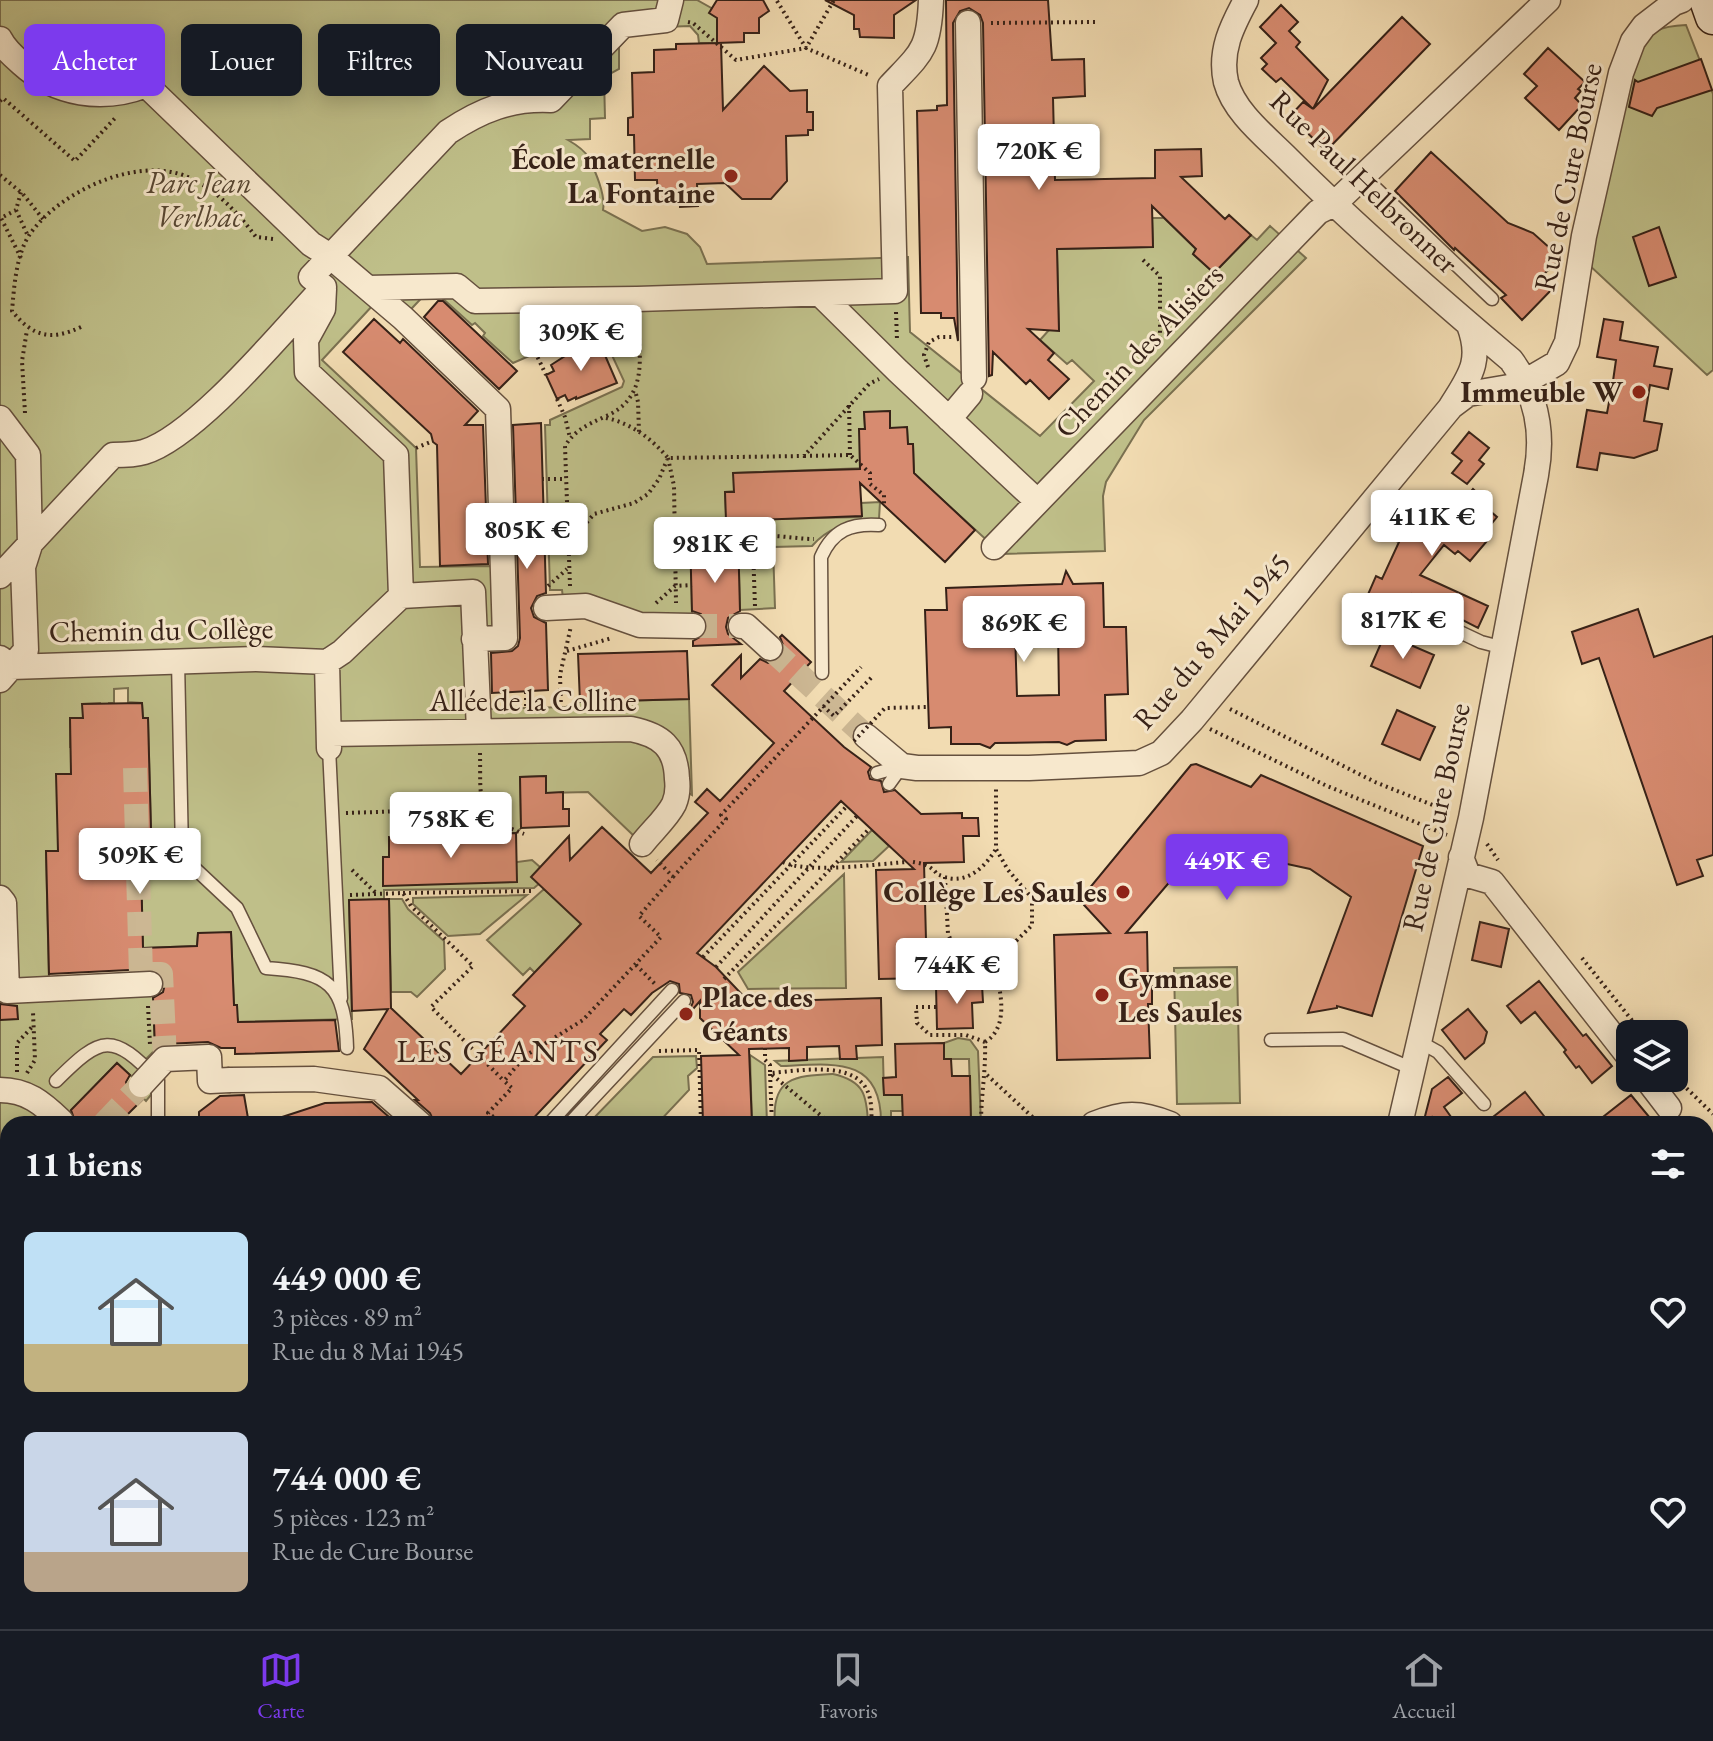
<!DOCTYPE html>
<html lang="fr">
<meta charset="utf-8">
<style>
body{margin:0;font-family:"EB Garamond",serif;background:#20242c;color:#f1f3f6;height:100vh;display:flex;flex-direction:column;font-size:30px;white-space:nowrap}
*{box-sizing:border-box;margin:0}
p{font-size:26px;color:#9ea1a6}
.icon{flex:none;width:44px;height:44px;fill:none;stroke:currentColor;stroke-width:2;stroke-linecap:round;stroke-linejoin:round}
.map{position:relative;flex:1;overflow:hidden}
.drawer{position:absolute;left:0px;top:1116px;width:1714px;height:514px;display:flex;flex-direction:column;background:#171b24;border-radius:24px 24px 0 0;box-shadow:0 4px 20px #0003}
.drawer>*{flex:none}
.guide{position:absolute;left:24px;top:24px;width:800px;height:72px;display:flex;gap:16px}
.controls{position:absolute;left:1616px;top:1020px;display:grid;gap:16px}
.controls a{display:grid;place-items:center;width:72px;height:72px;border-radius:12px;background:#171b24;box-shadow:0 4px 20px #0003;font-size:40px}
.price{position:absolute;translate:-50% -68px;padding:0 18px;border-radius:8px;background:#fff;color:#222;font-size:26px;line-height:52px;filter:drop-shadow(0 2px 4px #0008)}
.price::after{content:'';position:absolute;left:50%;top:48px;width:24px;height:18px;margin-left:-12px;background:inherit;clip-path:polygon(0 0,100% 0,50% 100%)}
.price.selected{background:#7c3aed;color:#fff}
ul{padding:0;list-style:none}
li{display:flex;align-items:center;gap:24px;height:200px;padding:0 24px}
li span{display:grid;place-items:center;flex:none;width:224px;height:160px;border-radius:12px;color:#555}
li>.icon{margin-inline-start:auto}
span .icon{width:96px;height:96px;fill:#fffc;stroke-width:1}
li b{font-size:34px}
h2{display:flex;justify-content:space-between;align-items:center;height:96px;padding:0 24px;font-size:34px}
.pill{padding:0 28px;border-radius:12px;background:#171b24;box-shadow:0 4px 20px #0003;font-size:28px;line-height:72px}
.pill.selected{background:#7c3aed;color:#fff}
.tab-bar{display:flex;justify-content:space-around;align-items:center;height:112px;border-top:2px solid #363941;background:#171b24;font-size:22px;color:#9ea1a6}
.tab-bar a{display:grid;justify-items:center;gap:4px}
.tab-bar .selected{color:#7c3aed}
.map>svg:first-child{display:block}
.green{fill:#bfbf89;stroke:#7a7050;stroke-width:2}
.building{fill:#d78b70;stroke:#362117;stroke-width:2;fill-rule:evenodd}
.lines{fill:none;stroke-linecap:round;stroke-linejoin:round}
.street-tunnel{stroke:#ccb793;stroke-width:24;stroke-dasharray:24 12;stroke-linecap:butt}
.lane-casing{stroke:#65503e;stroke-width:15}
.street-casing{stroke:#65503e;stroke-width:27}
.secondary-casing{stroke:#362117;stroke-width:37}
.path{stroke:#362117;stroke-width:4;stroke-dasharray:2 4;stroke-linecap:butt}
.lane{stroke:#f7e8cd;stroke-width:12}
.street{stroke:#f7e8cd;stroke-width:24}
.secondary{stroke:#f7e8cd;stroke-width:34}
.street-bridge-casing{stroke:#65503e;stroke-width:27;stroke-linecap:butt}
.path-bridge{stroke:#362117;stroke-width:4;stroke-dasharray:2 4;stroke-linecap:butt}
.street-bridge{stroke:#f7e8cd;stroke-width:24}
.poi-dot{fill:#8f2418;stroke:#f7e8cd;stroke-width:3}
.labels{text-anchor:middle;stroke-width:6;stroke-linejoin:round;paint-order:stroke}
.poi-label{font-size:30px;font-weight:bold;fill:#362117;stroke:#f7e8cd;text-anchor:end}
.street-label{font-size:30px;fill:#362117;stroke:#f7e8cd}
.park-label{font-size:30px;font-style:italic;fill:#584834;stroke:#f7e8cd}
.neighbourhood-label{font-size:32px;letter-spacing:2px;fill:#362117;stroke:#f7e8cd}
</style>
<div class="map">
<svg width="1713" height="1629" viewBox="0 0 1713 1629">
<rect width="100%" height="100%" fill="#f2dcb2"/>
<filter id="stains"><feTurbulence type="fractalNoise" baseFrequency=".0025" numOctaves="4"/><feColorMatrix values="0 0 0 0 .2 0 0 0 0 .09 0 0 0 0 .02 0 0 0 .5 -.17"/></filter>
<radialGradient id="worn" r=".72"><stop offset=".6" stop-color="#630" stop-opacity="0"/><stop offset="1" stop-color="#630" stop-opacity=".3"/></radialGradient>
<path class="green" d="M0,0H697L722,14L721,43H699L698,35L690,26L636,28L619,47V69L604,77L605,118L590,119V139L568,140C575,144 585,151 589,158C595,171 606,195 603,210L642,231L665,227L687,234L700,247L707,264L908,257L910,332L1040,436L1094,381L1072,360L1067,364L1040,340L1049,330H1059L1057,249L1149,247L1153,243L1152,218H1164L1196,249L1193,254L1214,273L1251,235L1257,240L1270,226L1306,258L1144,420L1106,482L1103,496L1105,551L1002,554L914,474L913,445L908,444L907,428H890L889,411L864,413L865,429H860L866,468L734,473V491L725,492L726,514L735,520L861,517V503L880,502L879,519C854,520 829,526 812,546L773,547L775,608L740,610L738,534L691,536L692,617L637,618L563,598L562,590H550L545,425H550V420L622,387L624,381L604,338L598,335L572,346L568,339L513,363L483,336L485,333L475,323L472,325L431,288L397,324L374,304L322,360L416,448L420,567L493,566L495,632H483L485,709L566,707L580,702L689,699L692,795L670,783L668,796L634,836L588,792L546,793L545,776L520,777L521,828L516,833L389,837V857L383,858V880L532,860L540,867L541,882L534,888L384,890V899L349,901L352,1019L238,1022L234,1005L231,933H198L197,946L143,948L141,868L152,867L148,718H143L142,703L128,702V688L114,689V703H109V717L101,718L100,703L83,704V718L70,719V747H86L58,851H46L49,981L153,993L155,1050L138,1067L155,1090L146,1101L143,1098L148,1092L117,1063L58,1124H8V1177L0,1186Z
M1686,25L1713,94V370L1707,375L1588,264L1635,52C1651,31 1659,26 1686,25Z
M872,830L889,846L873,861L841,862Z
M844,874L846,988L748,989L738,972Z
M544,889L582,923L535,973L530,968L523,975L487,940Z
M527,895L480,934L448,936L413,904V898Z
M389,899H402L408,909L444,941L445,969L417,997L411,992H391Z
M1237,967L1240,1103L1177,1104L1174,968Z
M958,1038L970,1040L978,1051L981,1124H971L969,1059H944V1043Z
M750,1055L765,1065L767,1124H752Z
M696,1056L697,1068L688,1076L689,1090L657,1124H588L653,1057Z
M883,1057L884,1095H902L903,1111H891V1124H881C882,1055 832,1064 781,1066L775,1061Z
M833,1074C864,1081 867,1095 868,1124H775C771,1077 795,1076 833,1074Z
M799,1622H846L844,1629H801Z
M871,1622H922L904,1629H870Z"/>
<path class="building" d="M717,0H763L769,11L759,18V33H744V42L717,43V18L709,13Z
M825,0H916L894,15V38L860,37L859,29H854V15Z
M946,0H1048L1052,60L1084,59L1085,96L1053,98L1055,180L1155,178V150L1201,149L1202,176L1181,177L1225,219L1229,215L1251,235L1214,273L1193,254L1196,249L1152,206L1153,247L1057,249L1059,331L1028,329L1054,353L1048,360L1069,379L1049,399L1030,380L1026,384L993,352L992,375L989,376L983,23L980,15L969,8L960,11L953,23L958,341L954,318H941V313H921L917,111L937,110V106L947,105Z
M1281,5L1298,22L1289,31L1300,42L1296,47L1328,80L1313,109L1402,17L1430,44L1326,151L1290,116L1303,102L1313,109L1281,78L1276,82L1262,69L1267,64L1261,58L1276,43L1260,27Z
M721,43L723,110L764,66L790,91L807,90V112H813V130H808V135L786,136L787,181L771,199H742L725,183L697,184L698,206L680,207V201L658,202L657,180H635L634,135H628V118L633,117L632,73L654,72V50L676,49V44Z
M1548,48L1585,82L1578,89L1581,91L1575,98L1582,105L1559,130L1525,98L1537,86L1524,74Z
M1701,59L1712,90L1657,108L1652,116L1629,107L1635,80L1638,82Z
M1431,152L1508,223L1533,233L1561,258L1544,274L1556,285L1522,320L1501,298L1506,295L1455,248L1454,250L1395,191Z
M1659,227L1676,277L1649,286L1633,237Z
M438,301H443L517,371L499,389L424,317Z
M374,319L400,343L403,339L478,411L465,425H483L488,564L440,566L437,445L433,442L431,434L343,352Z
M1604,319L1623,322L1620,340L1658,347L1654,366L1672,369L1668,389L1650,385L1644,421L1662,424L1657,450L1634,458L1600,453L1597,470L1577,467L1587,410L1607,413L1613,381L1616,360L1597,357Z
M598,339L617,383L576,399V397L568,401L565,395L557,399L546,375L554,371L551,365L573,351Z
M890,411V428L907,427L908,444H913L914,473L975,530L945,562L860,483L862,516L726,521L725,492H734L733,473L860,469L859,429H865L864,412Z
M541,423L546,593L537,596L531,608L534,617L546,623L548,690L492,693L491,653L512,651L518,646L520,638L513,425Z
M1469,432L1489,448L1479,460L1484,464L1467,484L1452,473L1462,461L1452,453Z
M1473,489L1486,501L1483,505L1497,517L1481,537L1487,541L1470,561L1458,551L1455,554L1444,545L1420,575L1488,606L1478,628L1412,594L1400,619L1366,599L1376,576L1382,579L1399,542L1388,538L1394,524L1415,498L1445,523Z
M738,534L740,611L728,618L726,627L728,634L741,644L693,646V641L705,634L708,626L701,614L692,611L690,536Z
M1066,571L1073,584L1103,583L1104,627H1126L1128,694L1105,695L1106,740L1075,741L1067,745L1059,742L995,743L990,748L980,744H951V727L929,728L925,610H947L946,588L1062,584ZM1058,630L1059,695L1017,696L1015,631Z
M1638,609L1654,657L1713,636V855L1697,860L1703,876L1677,885L1599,658L1582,664L1572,632Z
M1385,634L1434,655L1420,688L1371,666Z
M782,635L811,662L784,691L844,747L871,767L868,772L870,779L881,781L884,792L895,790L921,814L962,813V818H978L979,836H963L964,862L924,863L927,978L879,979L876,870L914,869L841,801L697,953L716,967L749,1002L881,998L882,1045L856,1046L857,1059H840L839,1046L807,1047V1060L789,1061V1048L749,1049L752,1124H703L701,1056L739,1055L700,1018V1001L693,1009L691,1007L693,1002L691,995L680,993L679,984L670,981L652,993L631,1015L624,1009L600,1034L607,1040L528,1124H435L430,1113L415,1100H418L364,1049L388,1009L352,1011L349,900L389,899L391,1008L461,1074L525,1006L513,995L581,924L531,877L569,836L570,860L602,827L651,873L708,813L695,802L707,789L720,801L774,743L712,685L741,655V678L760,659L768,663L780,659L785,650L780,637Z
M687,651L689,699L580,702L578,654Z
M142,703L143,718H148L152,868H141L143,948L197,946L198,933L231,932L234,1005H237L238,1022L335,1020L339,1051L235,1054V1048H221L208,1042L164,1044L155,1048L153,998L163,992L165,984L158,971L149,969L49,974L46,851H58L56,774H71L70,718H83L82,704Z
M1397,710L1435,727L1420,760L1382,744Z
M1196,764L1251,787L1261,775L1423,846L1372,1016L1337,1006V1008L1308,1013L1351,897L1310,869L1201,845L1126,933L1147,932L1148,986H1152V1004H1148L1150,1058L1057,1060L1054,935L1110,933L1084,905L1083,896L1191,765Z
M546,776V793L563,792V809H569V826L521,828L520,777Z
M516,833L517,882L383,886V857H389V837Z
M1480,922L1509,929L1501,967L1472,960Z
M1539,981L1583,1036L1586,1034L1612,1066L1592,1083L1579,1066L1576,1068L1564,1052L1566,1050L1535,1012L1521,1023L1507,1006Z
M982,985L983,1002L972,1003L973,1028L937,1029L936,986Z
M0,1004L17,1006L18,1019L0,1020Z
M1468,1009L1487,1032L1484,1043L1465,1059L1442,1030Z
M944,1043V1059H951L952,1076H970L971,1124H903L902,1095H884L883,1078L896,1077L895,1044Z
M117,1063L130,1075L126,1082L130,1095L142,1100L118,1124H76L71,1110Z
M1448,1077L1462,1093L1444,1107L1456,1124H1437L1432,1117L1423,1124L1432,1089Z
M1525,1092L1544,1116L1534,1124H1484Z
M244,1095L249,1124H199V1112L220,1096Z
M1631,1095L1655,1124H1594Z
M372,1102L397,1124H271L270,1121L325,1103Z"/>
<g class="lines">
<path class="street-tunnel" d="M693,626H741
M770,648L866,736
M135,768L141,974H161L165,1059
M104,1124L141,1085
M0,1237L8,1228"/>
<g class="lane-casing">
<path id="lane" d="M1364,177L1492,299
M1408,623L1413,610L1481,642L1504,648
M178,661L182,851L188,862L237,908L266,968C329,972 345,984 347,1048
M822,673L821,557C833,530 851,523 879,525
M329,748L341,998
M877,773L902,766
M889,784L902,766
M1271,1040L1343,1039L1413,1069
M1420,1042L1438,1052L1484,1104
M56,1081C102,1035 112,1032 158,1080V1124
M549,1124L672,990
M569,1124L684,1001
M0,1371L8,1378
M0,1504H8
M1366,1622L1373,1629
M1243,1629H1313"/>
</g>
<g class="street-casing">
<path id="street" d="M1246,0C1232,26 1219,51 1226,82C1234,112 1266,137 1287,158C1358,229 1434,295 1511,360C1537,395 1544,432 1536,475L1471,818L1400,1124
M968,23L974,378
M0,39C5,49 13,56 21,63C56,95 103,102 146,85L311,244L330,256L403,318L498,409L505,638L474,639
M368,288L457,286L475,301L637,299L895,291L890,86C922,52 929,50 931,0
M324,289L323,309L306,340L307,372L396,455L401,596L342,652L327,662L329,748
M820,294L898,371L1037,501
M1452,406L1468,394L1509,387L1526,381L1557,363L1567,342L1584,236L1621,73L1633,41L1644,26L1674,3L1682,0
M0,418L28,455L30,545L23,567L26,650L0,680
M949,419L970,394
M994,547L1318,212L1334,204L1548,0
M0,576L113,455C123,455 134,455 144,452C197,436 284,329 324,287L311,277L448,132C481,110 511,98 551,100L623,25L666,20L671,0
M401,596L473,592L479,731
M546,608L586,606L640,625L693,626
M741,626H746L770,648
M0,658L11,667L256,659L327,662
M329,734L631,729C661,735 676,747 677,779C678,787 677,797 674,804C667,818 651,832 642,844
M866,736L902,766L917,768H1029L1139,763L1161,753L1192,720L1450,408C1469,377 1483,362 1469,325
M1461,857L1468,875L1492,882L1630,1058
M0,898L4,903L7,991L150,984
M1646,1078L1669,1108
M230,1080L314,1079L379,1088L420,1124
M0,1090C27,1090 42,1103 61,1121
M1094,1124C1124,1112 1140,1112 1170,1124
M0,1251L8,1259
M0,1564L8,1563
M1706,1616L1713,1602
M58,1622L59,1629
M787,1622L789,1629
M1343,1622L1349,1629
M862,1629L863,1622"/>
</g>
<g class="secondary-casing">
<path id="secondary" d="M1707,0L1713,17
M1706,1179L1713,1174
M1706,1246L1713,1242
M758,1629L763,1622
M999,1629L1011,1622"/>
</g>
<path class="path" d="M777,1L806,48L834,0
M688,22L693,23L736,60L806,48L871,76
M991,23L1096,22
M0,101L3,98L75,161L117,116
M0,175L23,194L43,219
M16,210L28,236
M21,258L1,218L16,210L21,192
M1143,260L1160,276V342
M896,312L897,340
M81,327C51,341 33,337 12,311C14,288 16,254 30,234C59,192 137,155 188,177C216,189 238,213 256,237L273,239
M530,341L546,375
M928,367L924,355L929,342L939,337H952
M636,394L638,402L639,432
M557,399L565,417L570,438
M849,405L850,455
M25,413L22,361L27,330
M606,418C631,423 652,439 668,458L804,456L869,384L879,379
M416,448L433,441
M804,456L850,455L870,473V484L884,495V506
M668,458L674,486L676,603
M542,479H565
M567,545L594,514L634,503L648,494L659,479L667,460
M548,586L567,569
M570,586L565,446C575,430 587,425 604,417C648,399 640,360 638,320
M656,603L675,586L692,585
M755,606L753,549L754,542L758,537C778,534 794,539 814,539
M567,651L612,638
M526,692V710
M823,706L834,716L872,677
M561,708L560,675L571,626
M1230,709L1375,782L1450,812
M1210,729L1327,786L1447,835
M480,753C481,802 474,815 524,834
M346,813L467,809L483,806
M1487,844L1498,860
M783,862C806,874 878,864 906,862
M913,862C919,863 926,864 931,868C939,874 933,873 942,876C966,886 985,867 996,849
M352,870L377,894
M673,877L726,819L721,815L861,667
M945,877L948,934L956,951L995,976
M403,893L531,891
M350,895L403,893L411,906L473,966L431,1007L504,1081
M703,957L847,806
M1582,958L1643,1034
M636,965L655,984
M716,967L857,816
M724,979L870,828
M148,1006L150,1045
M936,1007H916L917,1023L930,1035H966L985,1042C986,1071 981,1095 981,1124
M985,1042C1002,1032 1003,1011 1000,992C998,981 992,974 999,962C1006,949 1022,936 1032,925V898L1008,870L996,849V789
M765,1048V1060L770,1065V1073L831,1124
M659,1051L699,1050L701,1124
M17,1072V1043L34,1025
M27,1073L35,1060L33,1012
M987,1075L1040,1124
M1678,1080L1713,1114
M503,1124L488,1113L512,1088L504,1081L525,1056L583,1020L661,937L639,916L673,877L657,860
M772,1124L770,1073C800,1071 862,1058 870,1099C872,1107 871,1116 872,1124
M1706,1374L1713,1394
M1706,1409L1713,1404
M1706,1458L1713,1476
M1123,1622V1629"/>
<use href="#lane" class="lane"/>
<use href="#street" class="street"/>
<use href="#secondary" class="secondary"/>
<g class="street-bridge-casing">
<path id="street-bridge" d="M141,1085L165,1059L209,1057L210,1081L230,1080"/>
</g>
<path class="path-bridge" d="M854,741L885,708L928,707"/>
<use href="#street-bridge" class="street-bridge"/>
</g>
<g class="poi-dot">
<circle cx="731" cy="176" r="8"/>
<circle cx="1639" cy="392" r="8"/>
<circle cx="1123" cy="892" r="8"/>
<circle cx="1102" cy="995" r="8"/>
<circle cx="686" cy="1014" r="8"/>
</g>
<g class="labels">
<g class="poi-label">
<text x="715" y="169">École maternelle<tspan x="715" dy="34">La Fontaine</tspan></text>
<text x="1623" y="402">Immeuble W</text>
<text x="1107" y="902">Collège Les Saules</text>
<text x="1118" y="988" text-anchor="start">Gymnase<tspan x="1118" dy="34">Les Saules</tspan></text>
<text x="702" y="1007" text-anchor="start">Place des<tspan x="702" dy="34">Géants</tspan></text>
</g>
<g class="street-label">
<text transform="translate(1568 177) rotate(-78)" y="10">Rue de Cure Bourse</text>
<text transform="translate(1364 182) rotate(44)" y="10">Rue Paul Helbronner</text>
<text transform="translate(1139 351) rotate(-46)" y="10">Chemin des Alisiers</text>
<text transform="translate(161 630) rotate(-1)" y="10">Chemin du Collège</text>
<text transform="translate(1212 641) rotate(-49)" y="10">Rue du 8 Mai 1945</text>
<text x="533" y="711">Allée de la Colline</text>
<text transform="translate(1436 817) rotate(-78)" y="10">Rue de Cure Bourse</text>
</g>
<g class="park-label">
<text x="199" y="193">Parc Jean<tspan x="199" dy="34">Verlhac</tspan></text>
</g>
<g class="neighbourhood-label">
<text x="498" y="1062">LES GÉANTS</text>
</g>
</g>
<rect width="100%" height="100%" filter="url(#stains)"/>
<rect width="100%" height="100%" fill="url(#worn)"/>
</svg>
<div class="controls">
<a><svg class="icon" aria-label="layers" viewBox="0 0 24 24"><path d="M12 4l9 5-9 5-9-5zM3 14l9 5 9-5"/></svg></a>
</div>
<b class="price" style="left:1039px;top:192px">720K €</b>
<b class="price" style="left:581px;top:373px">309K €</b>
<b class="price" style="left:1432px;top:558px">411K €</b>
<b class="price" style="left:527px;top:571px">805K €</b>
<b class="price" style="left:715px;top:585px">981K €</b>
<b class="price" style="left:1403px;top:661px">817K €</b>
<b class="price" style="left:1024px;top:664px">869K €</b>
<b class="price" style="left:451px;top:860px">758K €</b>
<b class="price" style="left:140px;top:896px">509K €</b>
<b class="price selected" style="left:1227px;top:902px">449K €</b>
<b class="price" style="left:957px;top:1006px">744K €</b>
<div class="guide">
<a class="pill selected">Acheter</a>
<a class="pill">Louer</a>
<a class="pill">Filtres</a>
<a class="pill">Nouveau</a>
</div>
<section class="drawer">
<h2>11 biens<svg class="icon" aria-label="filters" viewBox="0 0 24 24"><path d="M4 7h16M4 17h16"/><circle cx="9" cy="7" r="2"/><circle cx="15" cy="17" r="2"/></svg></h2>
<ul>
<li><span style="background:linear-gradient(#bfe0f5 70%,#c2b280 0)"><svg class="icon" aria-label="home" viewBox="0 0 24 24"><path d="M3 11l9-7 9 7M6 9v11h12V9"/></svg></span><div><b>449 000 €</b><p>3 pièces · 89 m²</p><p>Rue du 8 Mai 1945</p></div><svg class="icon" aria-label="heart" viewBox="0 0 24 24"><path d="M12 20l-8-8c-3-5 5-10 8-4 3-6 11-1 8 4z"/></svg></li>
<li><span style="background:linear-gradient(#c9d6e8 75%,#b9a48a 0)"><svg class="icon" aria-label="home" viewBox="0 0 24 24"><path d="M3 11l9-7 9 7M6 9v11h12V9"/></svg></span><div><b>744 000 €</b><p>5 pièces · 123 m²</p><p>Rue de Cure Bourse</p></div><svg class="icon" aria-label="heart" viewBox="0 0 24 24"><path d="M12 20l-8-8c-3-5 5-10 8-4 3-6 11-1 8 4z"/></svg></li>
</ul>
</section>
</div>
<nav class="tab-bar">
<a class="selected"><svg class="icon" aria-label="map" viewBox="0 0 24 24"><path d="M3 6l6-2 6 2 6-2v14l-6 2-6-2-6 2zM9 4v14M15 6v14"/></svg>Carte</a>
<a><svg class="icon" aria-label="saved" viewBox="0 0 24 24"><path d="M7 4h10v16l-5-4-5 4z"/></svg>Favoris</a>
<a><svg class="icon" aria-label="home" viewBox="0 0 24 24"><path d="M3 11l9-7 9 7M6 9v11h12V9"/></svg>Accueil</a>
</nav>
